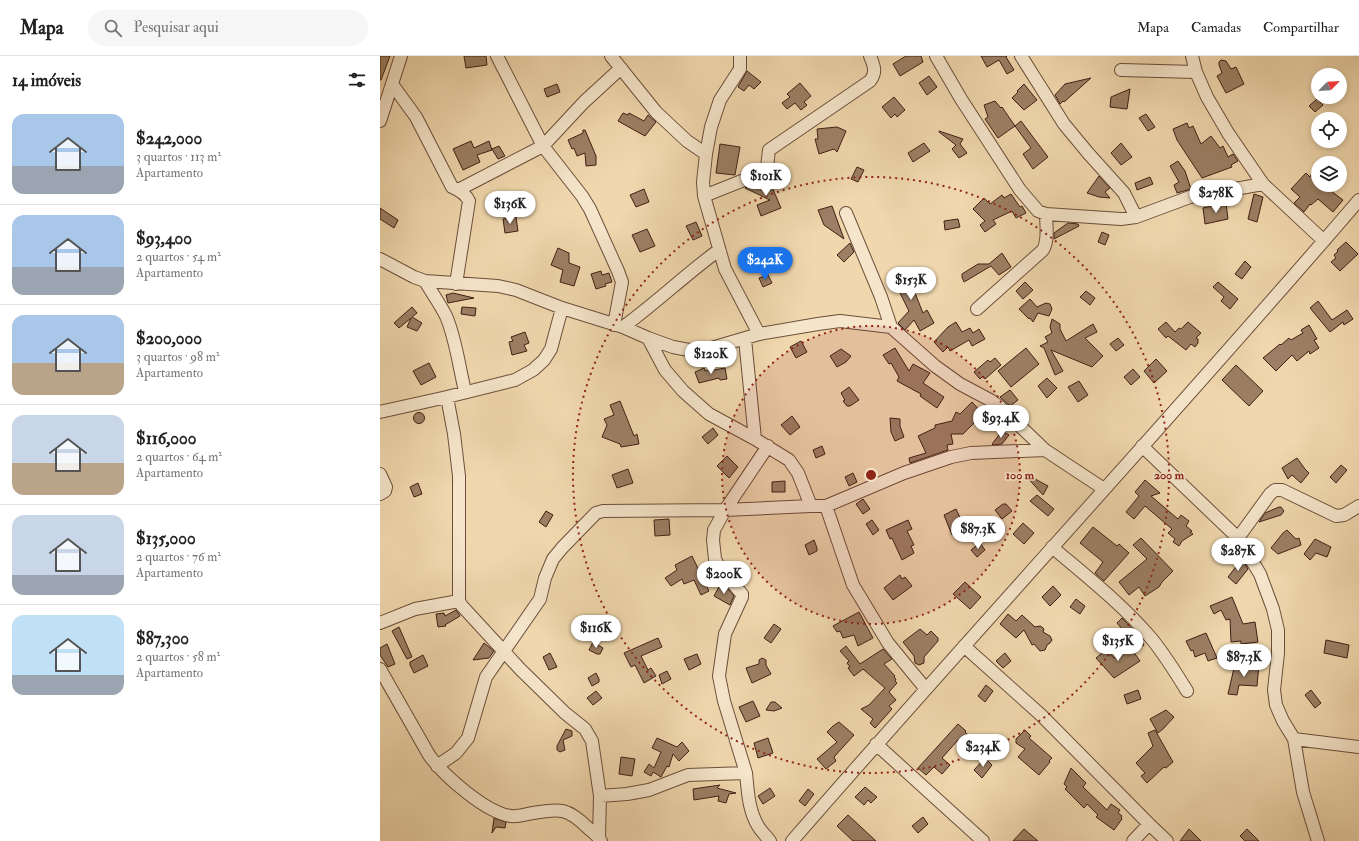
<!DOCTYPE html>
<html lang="pt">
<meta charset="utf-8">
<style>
body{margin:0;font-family:"IM FELL Double Pica",serif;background:#f6f6f6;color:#222;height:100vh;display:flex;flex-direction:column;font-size:15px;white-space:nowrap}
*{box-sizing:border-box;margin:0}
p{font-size:13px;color:#767676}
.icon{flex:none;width:22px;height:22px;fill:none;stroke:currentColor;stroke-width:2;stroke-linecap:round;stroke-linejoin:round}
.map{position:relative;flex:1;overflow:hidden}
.side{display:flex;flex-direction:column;background:#fff;width:380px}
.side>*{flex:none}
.needle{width:26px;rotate:66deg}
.tools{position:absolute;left:931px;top:12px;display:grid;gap:8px}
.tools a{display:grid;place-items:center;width:36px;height:36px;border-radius:50%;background:#fff;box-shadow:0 2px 6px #0003;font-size:20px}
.price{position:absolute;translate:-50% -34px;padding:0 9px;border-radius:14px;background:#fff;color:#222;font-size:13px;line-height:26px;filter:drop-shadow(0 1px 2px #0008)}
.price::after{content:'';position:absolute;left:50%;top:24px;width:12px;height:9px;margin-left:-6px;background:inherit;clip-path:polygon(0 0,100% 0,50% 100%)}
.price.selected{background:#1a73e8;color:#fff}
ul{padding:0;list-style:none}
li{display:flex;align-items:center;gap:12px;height:100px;padding:0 12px}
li+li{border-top:1px solid #e0e0e0}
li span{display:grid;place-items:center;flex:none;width:112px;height:80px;border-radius:12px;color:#555}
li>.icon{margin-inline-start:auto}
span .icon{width:48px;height:48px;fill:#fffc;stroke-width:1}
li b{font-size:17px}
h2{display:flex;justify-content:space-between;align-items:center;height:48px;padding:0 12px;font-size:17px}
header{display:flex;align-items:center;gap:24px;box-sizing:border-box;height:56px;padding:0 20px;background:#fff;border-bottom:1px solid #e0e0e0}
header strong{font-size:19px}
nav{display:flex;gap:22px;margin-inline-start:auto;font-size:14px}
.search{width:280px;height:36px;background:#f6f6f6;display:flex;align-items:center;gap:10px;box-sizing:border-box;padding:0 14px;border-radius:22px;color:#767676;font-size:15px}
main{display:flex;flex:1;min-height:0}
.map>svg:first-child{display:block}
.building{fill:#9c7f64;stroke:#402014}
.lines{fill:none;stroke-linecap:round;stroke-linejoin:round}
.minor-casing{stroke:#6c4e3a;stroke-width:14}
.minor{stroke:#f5e5ca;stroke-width:12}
.ring{fill:none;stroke:#8f2418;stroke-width:2;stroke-dasharray:2 4}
.centre{fill:#8f2418;stroke:#f5e5ca;stroke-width:2}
.ring-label{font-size:12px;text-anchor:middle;font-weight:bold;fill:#8f2418;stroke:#f5e5ca;stroke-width:3;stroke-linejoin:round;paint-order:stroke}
</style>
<header>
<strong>Mapa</strong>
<div class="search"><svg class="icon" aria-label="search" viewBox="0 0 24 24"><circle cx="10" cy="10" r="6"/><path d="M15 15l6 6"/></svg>Pesquisar aqui</div>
<nav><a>Mapa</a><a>Camadas</a><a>Compartilhar</a></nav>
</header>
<main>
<section class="side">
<h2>14 imóveis<svg class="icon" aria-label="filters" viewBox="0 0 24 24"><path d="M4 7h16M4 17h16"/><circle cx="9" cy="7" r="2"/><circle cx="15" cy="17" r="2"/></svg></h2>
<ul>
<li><span style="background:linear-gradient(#a9c7e8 65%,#9aa5b1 0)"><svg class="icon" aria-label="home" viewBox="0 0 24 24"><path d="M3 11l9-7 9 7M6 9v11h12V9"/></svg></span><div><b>$242,000</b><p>3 quartos · 113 m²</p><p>Apartamento</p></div></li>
<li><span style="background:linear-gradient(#a9c7e8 65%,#9aa5b1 0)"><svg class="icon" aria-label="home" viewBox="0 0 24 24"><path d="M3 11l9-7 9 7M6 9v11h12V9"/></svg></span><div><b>$93,400</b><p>2 quartos · 54 m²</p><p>Apartamento</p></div></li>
<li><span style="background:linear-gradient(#a9c7e8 60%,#b9a48a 0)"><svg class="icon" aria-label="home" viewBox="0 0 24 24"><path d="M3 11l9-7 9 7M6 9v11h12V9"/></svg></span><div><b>$200,000</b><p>3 quartos · 98 m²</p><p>Apartamento</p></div></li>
<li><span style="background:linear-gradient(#c9d6e8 60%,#b9a48a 0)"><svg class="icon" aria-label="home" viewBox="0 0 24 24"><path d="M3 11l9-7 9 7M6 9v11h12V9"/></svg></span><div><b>$116,000</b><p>2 quartos · 64 m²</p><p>Apartamento</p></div></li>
<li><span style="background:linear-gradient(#c9d6e8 75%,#9aa5b1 0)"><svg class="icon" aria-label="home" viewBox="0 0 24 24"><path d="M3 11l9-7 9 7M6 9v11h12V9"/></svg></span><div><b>$135,000</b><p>2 quartos · 76 m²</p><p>Apartamento</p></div></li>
<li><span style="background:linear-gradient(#bfe0f5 75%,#9aa5b1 0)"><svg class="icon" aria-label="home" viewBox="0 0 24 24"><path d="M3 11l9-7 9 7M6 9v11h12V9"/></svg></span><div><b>$87,300</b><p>2 quartos · 58 m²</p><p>Apartamento</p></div></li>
</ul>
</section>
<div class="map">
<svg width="979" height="785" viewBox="0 0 979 785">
<rect width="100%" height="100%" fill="#f0d7ad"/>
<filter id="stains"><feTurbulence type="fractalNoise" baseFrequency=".005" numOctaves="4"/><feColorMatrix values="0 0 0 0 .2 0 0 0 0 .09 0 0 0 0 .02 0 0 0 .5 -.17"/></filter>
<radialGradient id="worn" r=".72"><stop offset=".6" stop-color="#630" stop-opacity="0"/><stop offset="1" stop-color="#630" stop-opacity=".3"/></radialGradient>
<path class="building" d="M0,0H10L1,24H0Z
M84,0H106L107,9L86,12Z
M526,0H541L543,6L520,20L513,8Z
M601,0H627L626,1L634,14L627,18L619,4L607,11Z
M841,4L846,5L851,13L856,11L864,28L846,37L837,20L842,17L839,9V6Z
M367,15L381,26L374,33L369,29L364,35L358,31Z
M549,20L557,31L547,39L539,27Z
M711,22L684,46L683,45L680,48L675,39L685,28Z
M420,27L431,40L424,46L427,49L421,54L415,47L407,53L402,47L410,41L407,38Z
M177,28L180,36L167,41L164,33Z
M644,28L657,44L644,54L632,42L638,36L637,35Z
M750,33L747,53L730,51L731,41Z
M514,41L525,54L517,61L515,58L511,62L502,51Z
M937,43L943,49L935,56L929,50Z
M615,45L621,52L622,51L635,70L641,65L668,101L653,113L643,98L651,92L635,70L618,82L605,63L608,61L604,49Z
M243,57L248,59L249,57L264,65L268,59L276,66L265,80L238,65Z
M766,58L775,71L768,75L759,62Z
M807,67L809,72L813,70L821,88L831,80L840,92L843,90L848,101L853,98L858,105L851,109L852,111L822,122L797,84L793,73Z
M457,71L466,75L457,96L454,93L439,98L435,83H438L437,73Z
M203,74H205L216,100V109L206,110L205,97L197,100L194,92L192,93L188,84L203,77Z
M559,75L583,83L580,88L587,97L579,102L572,93L576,89L559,76Z
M91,85L94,92L109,85L112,94L97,99L100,106L83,114L73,93Z
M544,87L550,95L533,106L528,97Z
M741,87L752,101L741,109L731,97Z
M340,88L360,91L355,119L336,117Z
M119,90L125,100L118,103L112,93Z
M938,104V129H943L963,144L953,156L938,143L931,149L930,148L924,156L914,147L920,141L911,133L926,117L930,121Z
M798,105L805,115L811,133L797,137L794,129L799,126L790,110Z
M477,111L484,114L478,126L471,123Z
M719,120L730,132L725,136L730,142L719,141L707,137Z
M770,121L773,128L757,134L755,127Z
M391,123L394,130L392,131L401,152L381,160L377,149L390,144L365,132L372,129H376Z
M264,133L269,146L256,151L250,139Z
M631,138L640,151L642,150L646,157L636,162L632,155L613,164L616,168L605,176L600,169L605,165L593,153L604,142L610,148L622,139L624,142Z
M874,138L883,141L877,166L868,163Z
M846,147L848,163L825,168L823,152Z
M452,150L464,183L444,169L438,154Z
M0,152L18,164L14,172L0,163Z
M136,161L138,175L125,177L123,163Z
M578,163L580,171L565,174L564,165Z
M316,166L322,180L313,184L306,170Z
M688,167L698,168L699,170L674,183V177Z
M267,173L275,190L260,196L252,179Z
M722,176L729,179L725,189L718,186Z
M966,186L978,198L960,215L951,206L956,202L954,199L958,195L957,194Z
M470,187L474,196L464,206L457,199Z
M178,192L189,197V207L200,211L194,230L180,226L183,214L171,209Z
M622,197L631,211L619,219L611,210L584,226L582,221V218L598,208H609Z
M865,205L871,211L862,223L855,218Z
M530,213L522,228L540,220L546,232L535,237L543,257L547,254L554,267L540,275L534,264L525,274L518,267L529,255L518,233L513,235L507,223Z
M221,215L222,219L229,217L232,226L225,228L226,230L216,233L211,218Z
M388,219L392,227L383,231L379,222Z
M645,226L653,234L643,243L636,235Z
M838,226L858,243L850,253L841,245L844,241L833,231Z
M706,235L715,242L710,249L700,241Z
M73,237L94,242L68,247L66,239Z
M650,243L657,251L666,247L670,248L672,253L669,260L658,257L653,266L650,262L649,263L639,253Z
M938,245L952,264L967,254L973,263L964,269L963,266L950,276L930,252Z
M32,251L37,257L32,261L42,267L37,275L27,271L31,262L19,272L14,267Z
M82,251L96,252L95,260L81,258Z
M672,263L680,268V273L686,285L713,268L717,276L705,282L723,300L712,311L671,294L683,315L675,319L664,292L660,290L668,286L665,281L672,277L670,271Z
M576,266L582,276L590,272L593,277L599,273L605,283L592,290L589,284L570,295L568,291L563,296L554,286L568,271Z
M786,266L795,276L799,272L801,273L808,266L821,277L816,282L818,283V287L815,291L811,288L806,294L788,280L786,282L778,273Z
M929,269L937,283L934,284L939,292L930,298L929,295L917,305L912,299L896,315L883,302L900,288L901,289L909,282L911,284L923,277L921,274Z
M145,276L149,287L144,289L147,295L132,299L129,286L133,285L131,281Z
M738,282L744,289L736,295L730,288Z
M421,285L427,296L416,302L410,291Z
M515,292L529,315L533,308L550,317L543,327L564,341L557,352L540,340L541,338L517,325L519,321L511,307L509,308L503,299Z
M646,292L659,308L631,331L618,315Z
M461,293L471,300L466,306L457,311L450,300Z
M615,302L621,309L605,323L603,320L600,323L594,316L608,304L610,306Z
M776,303L787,315L774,327L764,315Z
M49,307L56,321L41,329L33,315Z
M856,309L883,335L869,350L842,324Z
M324,312L325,315L333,312L334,314L345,312L347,323L340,324L339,322L319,327L315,316Z
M753,313L760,321L751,329L744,321Z
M667,322L677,332L667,342L658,330Z
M699,325L708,339L698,346L688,331Z
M469,331L479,344L470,350H467L463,345L465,344L461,337Z
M630,334L638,344L630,350L620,341Z
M240,345L254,380L257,378L259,388L241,391L240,388L222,381L227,369L224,363L234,359L230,349Z
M592,346L603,358L583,378H571L573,388L567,389L568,394L530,407L529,402L546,397L538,380L555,372V369L572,365L576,356L580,358Z
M33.5 362a5.5 5.5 0 1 1 11 0a5.5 5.5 0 1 1-11 0Z
M412,360L420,371L410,379L401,369Z
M510,362L520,363V370L524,381L515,385L511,376Z
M333,372L338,379L328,388L322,381Z
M622,375L629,379L622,388L613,389L612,388Z
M442,390L445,398L436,402L433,394Z
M347,400L358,411L349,422L337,410Z
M917,402L925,413L929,417L921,427L912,419L908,423L902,412Z
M961,409L967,414L956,427L950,421Z
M248,413L253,427L237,432L232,419Z
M473,417L477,426L469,430L465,421Z
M646,418L668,430L663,439L645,419Z
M765,424L780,437L771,440L798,463L801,459L809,465L806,470L812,475L810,476L813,478L802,485L799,490L793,486L795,483L788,477L792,473L765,450L754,463L746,456L759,440L755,436Z
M405,425V436H392V426Z
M38,427L42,438L34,441L30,431Z
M657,439L674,453L668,460L650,445Z
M483,443L490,453L483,458L476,448Z
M623,448H626L632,455L622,463L615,454Z
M899,451H901L904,455L901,459L879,466L885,457Z
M576,453L583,468L577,471L579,475L572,479L564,459Z
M166,455L173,459L166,471L159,466Z
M289,463L290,479L275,480L274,464Z
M492,464L499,474L493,479L486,468Z
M528,464L532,473L527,475L534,489L531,490L534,497L522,504L512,482L510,483L506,474Z
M643,467L654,477L644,488L633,478Z
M713,471L737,490L739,488L749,497L724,525L715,517L723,506L700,487Z
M907,474L916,483L919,482L921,489L898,498L891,492L903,477Z
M761,482L793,515L782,526L779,531L765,540L759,531L749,539L739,526L767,503L753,489Z
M935,483L951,491L947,501L936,497L930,504L924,498Z
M434,484L437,492V495L429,499L425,489Z
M600,487L605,494L597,501L591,494Z
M312,500L329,535L321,539L314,524L304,528L302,523L291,530L285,522L297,514L295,509Z
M862,503L868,513L856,528L848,521Z
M520,519L522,523L525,521L532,530L513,544L504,532Z
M585,526L601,541L590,553L573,538Z
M340,529L348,533L354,540L350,549L334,540Z
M673,530L681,539L670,550L662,541Z
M852,541L863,568L875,566L878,586L861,588V585L851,586L850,563L846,564L841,554L834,558L830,550Z
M696,543L705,550L700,558L690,551Z
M76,554L80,560L65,569L66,570L58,571L56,558L64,557L65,560Z
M479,556L493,582L478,590L474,579L463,582L460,575L457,576L453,570Z
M628,558L636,565L642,559L655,571L660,570L662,571L664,573L663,576L670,580L672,584L670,587L667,589L665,594L660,595L654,588L652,589L644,574L636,582L620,568Z
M742,562L755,576L764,589L756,594L743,574L737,567Z
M394,568L401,573L391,587L384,582Z
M19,571L32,601L27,603L12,575Z
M540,573L547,579L551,575L558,582V585L544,601V607L539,609L535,607L534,600L523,586Z
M826,577L837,602L828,605L825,597L815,601L813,594L811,595L806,585Z
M278,582L282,591L261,600L268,614L271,612L276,620L264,627L255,609L251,611L244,597Z
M946,584L969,589L967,602L944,597Z
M213,586L223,592L220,598H217L209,594Z
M104,587L114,595L109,602L93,604Z
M7,588L15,608L8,611L0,599V592Z
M466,590L480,608L503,593L512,603L504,608L515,620L514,621L516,623L515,625L517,627L509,636L516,644L509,650L512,653L495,672L490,667L493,663L481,653L489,649L505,632L483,613L474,620L468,612L470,611L467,607L469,605L460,595Z
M750,591L760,605L734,622L716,602L727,593L734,602Z
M170,597L177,611L169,614L163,601Z
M625,597L631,605L623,612L616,605Z
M317,598L321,608L309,614L304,603Z
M43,599L48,610L34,617L30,609V606Z
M382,602L386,604V609L391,618L372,627L366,612L379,608V604Z
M879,608L877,630L859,629L857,639L848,638L854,612L865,614L866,610Z
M287,615L291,623L282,628L279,619Z
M216,617L219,623V626L212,630L208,622Z
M606,629L613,635L605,646L598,640Z
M758,634L761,643L747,648L744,639Z
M931,634L941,647L935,652L925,639Z
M216,635L222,642L213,649L207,642Z
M373,645L380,660L366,666L359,651Z
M391,646H395L402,652L394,655L386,654Z
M786,654L794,661L783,673L778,677L770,663Z
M459,666L474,679L454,701L456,705L446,713L437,703L457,686L447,676L453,670Z
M578,668L586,675L585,676L608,697L601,705L578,684L562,702L570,709L562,718L554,711L546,719L538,712Z
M186,673L192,675V680L183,684L185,694L180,696L177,694V690Z
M645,674L651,680L649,682L672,702L669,705L670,706L659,719L638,701L645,693L636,687V683Z
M775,674L793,706L786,712L784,711L767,727L761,720L765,717L756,707L773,690L768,677Z
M277,682L297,691L302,686L309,695L299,705L293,698L289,711L287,710L281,721L273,716L271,720L264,716L269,708L274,712L281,696L272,692Z
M388,682L393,697L378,702L374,687Z
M241,701L255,703L252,720L239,718Z
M605,702L612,709L602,722L594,714Z
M691,712L706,727L703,731L727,754L731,748L740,754L738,757L742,760L741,762L742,763L734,774L716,761L718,759L707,748L704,752L685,733L687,731L684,728Z
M340,729L337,732L356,737L349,738L346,747L338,745L339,740L314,744L313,733Z
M485,731L497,741L491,747L488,744L484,749L475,741Z
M390,732L395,740L383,748L378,740Z
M428,733L434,738L425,750L419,745Z
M468,759L496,785H473L457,770Z
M543,761L548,768L538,777L532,770Z
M114,762L126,766L125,772L116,771L112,777Z
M644,773L658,785H633Z
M809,773L821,785H800Z
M867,773L879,785H865L860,780Z"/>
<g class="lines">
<g class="minor-casing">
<path id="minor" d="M117,0L163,90L202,140L210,153L238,215L242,226L234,269
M231,0L276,56L307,85L326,98
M360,0V13L340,44L331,71L326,98L323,126L324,140L345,213L379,278
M556,0L581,43L640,134L658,155L666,158L741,163L756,161L810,141L883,128
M641,0L684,68L708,97L744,137L756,161
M812,0L816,16L827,41L848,77L883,128L944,185
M741,14L816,16
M12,28L36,61L72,131C79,134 86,138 89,145L76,228
M0,65L21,0
M78,134L163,90L204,46L241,12
M324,140L384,116L387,111L389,94L490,25C497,16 494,10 490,0
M466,157L501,241L511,271
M0,203L34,221L45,225L118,230L136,234L182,252L243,271L268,282L293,291L309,294L328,293L379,278L438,268L460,265L511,271L555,310L580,328L610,344L620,351L665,394L724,433
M45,225C52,237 60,248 66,260C76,283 79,311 85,335
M597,253L663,194C669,184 666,169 666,158
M243,271C276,247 306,218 339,194
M268,282L285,314L303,335L329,358L375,383L409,404L418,417L431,450H446L473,529L508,587L545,632
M365,283L375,383
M67,341L74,378L79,420V545L82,550L140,613L185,657L205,673L212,685L220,740L219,782
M0,356L67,341L135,324L153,314L164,304L171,293L182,252
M762,390L858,482L880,518L893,553L898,574V597L894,634L896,649L903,665L914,683L923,736L938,785
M0,418L6,431L5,435L0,438
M446,450L524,417L571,401L591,397L665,394
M858,482L890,438L895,434H902L956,460L964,459L979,450
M672,491C706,520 742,548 771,582C785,599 796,617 807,635
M0,567L35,553L79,545
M584,590L661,659L769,768L787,785
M0,613L49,699C63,719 106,757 131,760C138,761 146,758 153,757C180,752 188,752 208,772C213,776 218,780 221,785
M914,683L979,691
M496,688L603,785
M57,710L76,697L88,682L106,621L160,543L165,522L173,503L182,492L216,457L223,455L345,454L431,450
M366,717L344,645L339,620L345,578L362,541V538L341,514L335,503L333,484L334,474L345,454L388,390
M220,740L247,738L269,734L308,719L366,717C368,735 368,753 378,770C381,775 386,780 390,785
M412,785C599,570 793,361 979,144
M753,785L769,768"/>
</g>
<use href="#minor" class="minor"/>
</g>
<circle cx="491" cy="419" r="149" fill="#8f2418" fill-opacity=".12"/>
<g class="ring">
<circle cx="491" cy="419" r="149"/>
<circle cx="491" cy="419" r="298"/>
</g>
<circle cx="491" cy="419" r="6" class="centre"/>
<g class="ring-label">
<text x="640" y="423">100 m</text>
<text x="789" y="423">200 m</text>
</g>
<rect width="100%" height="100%" filter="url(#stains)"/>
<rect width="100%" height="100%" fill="url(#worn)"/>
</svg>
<div class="tools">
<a><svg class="needle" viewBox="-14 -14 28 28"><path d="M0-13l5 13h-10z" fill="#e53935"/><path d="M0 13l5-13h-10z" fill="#767676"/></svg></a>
<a><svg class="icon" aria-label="locate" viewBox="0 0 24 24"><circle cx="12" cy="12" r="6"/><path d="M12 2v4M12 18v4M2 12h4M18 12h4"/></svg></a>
<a><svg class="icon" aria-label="layers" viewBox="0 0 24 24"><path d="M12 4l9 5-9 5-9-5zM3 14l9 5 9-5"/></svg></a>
</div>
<b class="price" style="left:386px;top:141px">$101K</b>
<b class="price" style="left:836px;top:158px">$278K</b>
<b class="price" style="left:130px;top:169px">$136K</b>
<b class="price selected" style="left:385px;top:225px">$242K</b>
<b class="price" style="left:531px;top:245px">$153K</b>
<b class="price" style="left:331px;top:319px">$120K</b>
<b class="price" style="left:621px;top:383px">$93.4K</b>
<b class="price" style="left:598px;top:494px">$87.3K</b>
<b class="price" style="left:858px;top:516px">$287K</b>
<b class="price" style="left:344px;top:539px">$200K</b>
<b class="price" style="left:216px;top:593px">$116K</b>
<b class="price" style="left:738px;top:606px">$135K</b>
<b class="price" style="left:864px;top:622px">$87.3K</b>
<b class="price" style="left:603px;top:712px">$234K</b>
</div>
</main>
